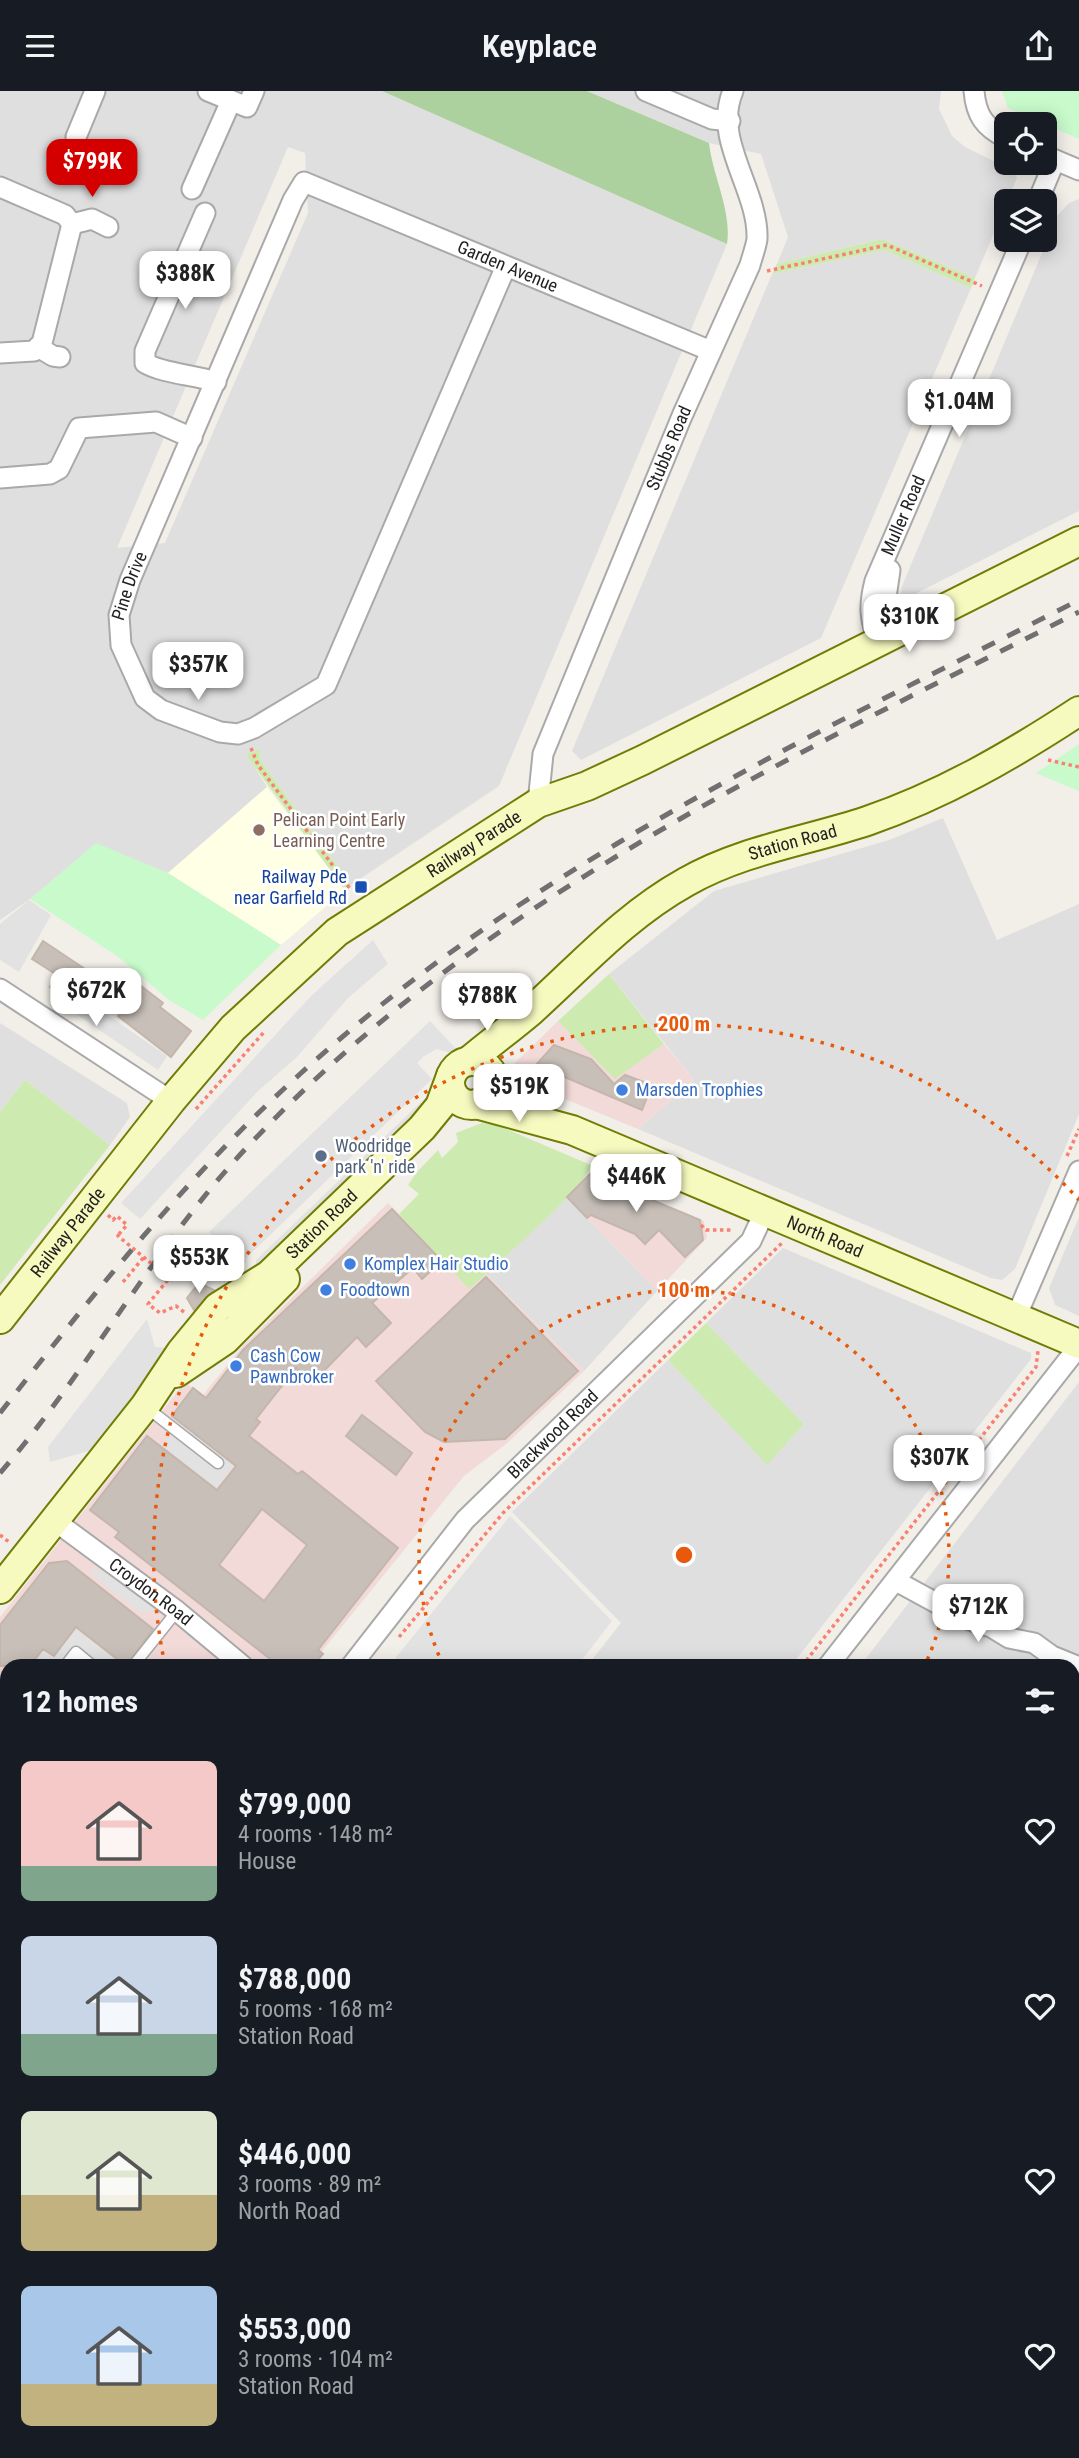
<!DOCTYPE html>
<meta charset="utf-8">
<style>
body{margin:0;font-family:"Roboto Condensed",sans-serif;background:#242831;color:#f1f3f6;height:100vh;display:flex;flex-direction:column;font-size:26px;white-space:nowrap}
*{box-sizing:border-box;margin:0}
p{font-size:23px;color:#9ea1a6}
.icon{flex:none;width:38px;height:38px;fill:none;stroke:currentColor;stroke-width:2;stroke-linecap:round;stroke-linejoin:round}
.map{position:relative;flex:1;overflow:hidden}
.drawer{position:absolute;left:0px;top:1568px;width:1080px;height:800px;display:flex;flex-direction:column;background:#171b24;border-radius:21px 21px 0 0;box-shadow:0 4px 18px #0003}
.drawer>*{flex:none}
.controls{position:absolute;left:994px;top:21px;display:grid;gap:14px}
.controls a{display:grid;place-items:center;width:63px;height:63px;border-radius:10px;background:#171b24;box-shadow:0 4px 18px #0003;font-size:35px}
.price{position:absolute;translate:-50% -60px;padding:0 16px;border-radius:14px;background:#fff;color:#222;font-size:23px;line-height:46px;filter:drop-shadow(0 2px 4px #0008)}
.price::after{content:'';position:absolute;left:50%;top:42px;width:21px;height:16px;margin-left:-10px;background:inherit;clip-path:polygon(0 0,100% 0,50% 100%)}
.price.on{background:#d40000;color:#fff}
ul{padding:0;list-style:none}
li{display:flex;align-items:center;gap:21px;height:175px;padding:0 21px}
li span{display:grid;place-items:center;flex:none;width:196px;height:140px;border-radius:10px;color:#555}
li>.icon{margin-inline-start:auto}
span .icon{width:84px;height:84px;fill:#fffc;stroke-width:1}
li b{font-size:30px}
h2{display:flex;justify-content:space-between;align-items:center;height:84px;padding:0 21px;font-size:30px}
header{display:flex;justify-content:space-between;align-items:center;height:91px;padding:0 21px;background:#171b24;font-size:32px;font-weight:600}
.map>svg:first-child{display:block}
.residential{fill:#e0dfdf;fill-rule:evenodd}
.commercial{fill:#f2dad9}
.education{fill:#ffffe5}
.grass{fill:#cdebb0}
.forest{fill:#add19e}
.park{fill:#c8facc}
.parking{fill:#e2e2e2}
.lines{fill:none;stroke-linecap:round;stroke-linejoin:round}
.stream{stroke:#aad3df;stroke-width:5}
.building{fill:#c7bfb8;stroke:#c4b6ab;stroke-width:2;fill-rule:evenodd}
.lane-casing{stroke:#a9a9a9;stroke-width:13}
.street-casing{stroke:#a9a9a9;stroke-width:23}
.secondary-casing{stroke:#707d05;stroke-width:32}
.path{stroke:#fa8072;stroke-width:3.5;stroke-dasharray:3.5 3.5;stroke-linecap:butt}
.lane{stroke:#fff;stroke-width:10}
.street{stroke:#fff;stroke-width:19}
.secondary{stroke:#f7fabf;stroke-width:28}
.rail{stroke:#707070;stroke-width:5;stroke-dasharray:14 14;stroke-linecap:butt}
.path-bridge{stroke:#fa8072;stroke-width:3.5;stroke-dasharray:3.5 3.5;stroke-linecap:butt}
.ring{fill:none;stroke:#e8590c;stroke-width:3.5;stroke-dasharray:3.5 7}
.education-dot{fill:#8d6e63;stroke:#fff;stroke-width:2.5}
.transit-dot{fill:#1a4fb4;stroke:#fff;stroke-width:2.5}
.shop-dot{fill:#3f7fe0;stroke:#fff;stroke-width:2.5}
.service-dot{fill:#5c6f8a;stroke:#fff;stroke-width:2.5}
.labels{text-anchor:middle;stroke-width:5;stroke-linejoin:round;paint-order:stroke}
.street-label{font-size:18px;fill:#222;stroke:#fff}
.education-label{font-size:18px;fill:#785e54;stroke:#fff;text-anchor:start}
.transit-label{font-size:18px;fill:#164399;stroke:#fff;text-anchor:end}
.shop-label{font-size:18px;fill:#366cbe;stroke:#fff;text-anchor:start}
.service-label{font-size:18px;fill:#4e5e75;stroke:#fff;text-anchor:start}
.centre{fill:#e8590c;stroke:#fff;stroke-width:3.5}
.ring-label{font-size:21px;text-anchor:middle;font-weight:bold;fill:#e8590c;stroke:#fff;stroke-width:5;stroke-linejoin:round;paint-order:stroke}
</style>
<header><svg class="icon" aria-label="menu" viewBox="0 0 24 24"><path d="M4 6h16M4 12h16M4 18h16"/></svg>Keyplace<svg class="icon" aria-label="share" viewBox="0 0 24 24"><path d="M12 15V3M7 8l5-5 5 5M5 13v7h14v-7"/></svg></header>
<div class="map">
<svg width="1079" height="2367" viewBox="0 0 1079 2367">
<rect width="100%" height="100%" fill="#f2efe9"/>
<path class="residential" d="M0,0H382L727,153L499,695L351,794L261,670L260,658L247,664L267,696L168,782L96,753L30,808L0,829ZM288,56L305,62L308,122L165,452L117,457Z
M587,0H941L939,18L952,45L965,56L1014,80L1017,87L975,187L882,148L777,173L788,146L761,63L709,52Z
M1079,108V420L907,507L901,504L902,495L1058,124L1069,112Z
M884,159L971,197L821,547L581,669L572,660L772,183Z
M943,727L997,849L1079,813V1023L1015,1178L1002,1189L991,1187L638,1038L694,989L609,883L714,800L889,749Z
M0,932L127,1012L130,1026L110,1054L25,989L0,1021Z
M567,1106L657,1200L584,1280L486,1183Z
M1079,1126V1225L1055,1214L1049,1197Z
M783,1157L1031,1262V1268L791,1575H587L621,1532L512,1421L668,1269L767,1373L804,1333L706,1232Z
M1079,1291V1704L1073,1712V1575H860Z
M1079,1791V2209L1073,2206V1810Z
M7,1948V2361H557L562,2367H0V1954Z"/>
<path class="commercial" d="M558,930L615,987L664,953L694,989L638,1038L538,997L519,983L515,972Z
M590,1083L704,1130L707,1147L657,1200L567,1106Z
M388,1112L469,1197L486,1183L584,1280L506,1353L464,1385L310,1575H7V1873L0,1878V1526L185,1291L203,1304L242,1256Z"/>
<path class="education" d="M267,696L345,799L281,854L168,782Z"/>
<path class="grass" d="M882,148L975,187L971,197L884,159L772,183L777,173Z
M260,658L261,670L351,794L345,799L246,664Z
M609,883L664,953L615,988L558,930Z
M25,989L110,1054L0,1194V1021Z
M482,1032L497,1034L591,1074C588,1095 490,1179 469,1198L399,1123L419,1103L408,1094L417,1081L438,1059L442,1067L458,1051L456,1042Z
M706,1232L804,1333L767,1374L668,1269Z
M1079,1704V1791L1073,1810V1712Z
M1073,2206L1079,2209V2367H621L622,2361H1073Z"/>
<path class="forest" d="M382,0H587L709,52C713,86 732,120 727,153Z"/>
<path class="park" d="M1002,0H1079V48L1008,17Z
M1079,653V700L1036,682Z
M96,752L168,782L281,854L203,929L169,909L117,865L30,808Z"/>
<path class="parking" d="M29,809L51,824L19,881L0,869V833Z
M373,849L388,873L348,907L297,966L258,1000L140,1128L121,1112L311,905Z
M80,905L167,965L158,979L70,919Z
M430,930L458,960L454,963L437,958L424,965L417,972L432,988L241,1172L226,1156L223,1159L209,1141Z
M421,1011V1038L256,1194V1169Z
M147,1228L155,1256L168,1257L92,1359L50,1371L48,1356Z
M180,1332L234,1374L216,1397L162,1355Z
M510,1425L612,1530L577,1575H389Z
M105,1478L158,1518L140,1522L88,1480Z
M77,1538L124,1575H32L44,1560L53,1567Z"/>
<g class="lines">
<path class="stream" d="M1073,1751L1079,1738
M908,2367V2361"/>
</g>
<path class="building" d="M43,850L88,880L70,909L50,896L57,884L32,868Z
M141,895L163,912L160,916L191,940L171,966L118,925Z
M554,954L591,968L614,993L625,984L652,994L642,1019L536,974Z
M590,1083L700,1129L703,1149L685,1166L659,1139L645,1153L635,1143L591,1124L587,1127L567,1106Z
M392,1118L442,1170L422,1188L413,1177L372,1212L391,1232L366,1256L357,1246L311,1293L296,1277L256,1328L260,1331L249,1345L298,1383L302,1380L398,1457L318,1559L323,1563L313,1575H279L115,1446L119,1441L90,1419L147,1345L217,1399L236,1375L172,1325L193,1297L206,1307L243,1259ZM262,1418L307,1454L264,1510L219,1474Z
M486,1186L578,1280L505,1348L444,1351L425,1341L376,1290Z
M199,1192L214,1199L194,1219L187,1207Z
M362,1324L412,1362L396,1384L346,1345Z
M67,1470L153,1538L126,1575L76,1536L54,1565L43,1558L30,1575H0V1534L49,1472Z"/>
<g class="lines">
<g class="lane-casing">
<path id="lane" d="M146,1316L218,1372
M65,1575L76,1561L93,1575
M133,1575L177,1520
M0,1850L7,1859"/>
</g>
<g class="street-casing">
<g id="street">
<path d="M208,0L247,16L254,0"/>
<path d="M646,0L712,28L730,30"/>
<path d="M974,0C976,24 984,36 1006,47"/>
<path d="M76,46L95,0"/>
<path d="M1046,65L1079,79"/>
<path d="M0,96L65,124L72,133L42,252L34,260L0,262"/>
<path d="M192,98L231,10"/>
<path d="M1038,110L1055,69"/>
<path d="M205,122L145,260V272C161,282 195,284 216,291"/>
<path d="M72,133L92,128L108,136"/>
<path id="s1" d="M506,175L326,594L254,637L238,643L220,641L161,619L145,607L121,554L119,524L130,489L293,109L304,91L711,260"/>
<path d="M38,256L53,265L60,266"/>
<path d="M0,387L50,383L59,378L79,337L156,331L192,347"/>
<path d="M890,479L885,513L898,525L917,531"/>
<path id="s2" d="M879,550C869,529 869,513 875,490L1022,149"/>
<path id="s3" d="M538,712L543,663L682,325L750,174C752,166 756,156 757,148C759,99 712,49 733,0"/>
<path d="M0,898L171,1010"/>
<path d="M1016,1226L1079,1080"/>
<path id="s4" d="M55,1430L177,1520L243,1575"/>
<path d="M896,1490L964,1527L991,1536L1009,1547L1034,1552L1052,1565L1079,1576"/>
<path id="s5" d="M351,1575L465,1429L751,1150L764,1122"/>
<path d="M828,1575L1079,1255"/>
<path d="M1073,1686L1079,1688"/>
<path d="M1073,1828L1079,1834"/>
<path d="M0,1919L7,1913"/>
<path d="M1073,2076L1079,2083"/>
<path d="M0,2213L7,2207"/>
<path d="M84,2367L87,2361"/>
<path d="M163,2367L165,2361"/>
<path d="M587,2367V2361"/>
</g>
</g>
<g class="secondary-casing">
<g id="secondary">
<path id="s6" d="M469,970C489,953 511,937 531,920C582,874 625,825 686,791C742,759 807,750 867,730C943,704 1012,664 1079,620"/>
<circle cx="472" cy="992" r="22"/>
<path id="s7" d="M476,1013L572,1039L1079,1253"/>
<path id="s8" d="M0,1228L171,1010L233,937L337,841L538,712L587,695L643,669L1079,450"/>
<path d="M176,1282L225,1249L285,1188"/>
<path id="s9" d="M0,1498L145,1315L181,1261L218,1216L269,1184L422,1037L440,1015L451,985"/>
</g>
</g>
<path class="path" d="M767,180L887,154L982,195
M251,657L258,674L351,799
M1048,669L1079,676
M196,1018L265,940
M1067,1065L1079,1038
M108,1124L113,1129L117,1125L127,1134L119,1143
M701,1134L706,1139H731
M123,1191L144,1166
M184,1221L176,1215L160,1222L148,1213L190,1162L209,1178L215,1177
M0,1444L9,1451
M399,1546L503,1422L783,1151
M802,1575L1036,1276L1038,1260"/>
<use href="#lane" class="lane"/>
<use href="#street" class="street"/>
<use href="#secondary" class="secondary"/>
<path class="rail" d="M0,1322C93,1203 188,1084 300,983C530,774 806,648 1079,509
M0,1382C91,1277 156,1151 252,1051C482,808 785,669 1079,521"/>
<path class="path-bridge" d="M119,1143L118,1145L169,1187"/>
</g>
<g class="ring">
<path d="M443 1574A265 265 0 1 1 925 1574"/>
<path d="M165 1574A531 531 0 0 1 1079 1109"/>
</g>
<circle class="education-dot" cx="259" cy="739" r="7"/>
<rect class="transit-dot" x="354" y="789" width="14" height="14" rx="3.5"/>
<g class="shop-dot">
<circle cx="622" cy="999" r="7"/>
<circle cx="350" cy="1173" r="7"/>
<circle cx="326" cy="1199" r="7"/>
<circle cx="236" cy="1275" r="7"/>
</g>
<circle class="service-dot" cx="321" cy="1065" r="7"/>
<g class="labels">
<g class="street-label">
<text dy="6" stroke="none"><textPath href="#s1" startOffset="1438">Garden Avenue</textPath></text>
<text dy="6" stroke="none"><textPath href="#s3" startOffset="380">Stubbs Road</textPath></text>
<text dy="6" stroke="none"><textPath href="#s2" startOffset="133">Muller Road</textPath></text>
<text dy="6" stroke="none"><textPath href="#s1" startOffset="777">Pine Drive</textPath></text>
<text dy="6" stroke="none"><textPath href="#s6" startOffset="396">Station Road</textPath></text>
<text dy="6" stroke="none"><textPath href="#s8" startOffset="677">Railway Parade</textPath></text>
<text dy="6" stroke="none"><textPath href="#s9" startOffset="490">Station Road</textPath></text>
<text dy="6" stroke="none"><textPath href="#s8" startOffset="110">Railway Parade</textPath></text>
<text dy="6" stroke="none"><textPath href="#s7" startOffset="374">North Road</textPath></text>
<text dy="6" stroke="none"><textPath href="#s5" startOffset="308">Blackwood Road</textPath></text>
<text dy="6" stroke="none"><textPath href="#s4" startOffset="119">Croydon Road</textPath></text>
</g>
<g class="education-label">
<text x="273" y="735">Pelican Point Early<tspan x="273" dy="21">Learning Centre</tspan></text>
</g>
<g class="transit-label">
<text x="347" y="792">Railway Pde<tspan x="347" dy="21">near Garfield Rd</tspan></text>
</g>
<g class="shop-label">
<text x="636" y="1005">Marsden Trophies</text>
<text x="364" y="1179">Komplex Hair Studio</text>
<text x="340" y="1205">Foodtown</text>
<text x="250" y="1271">Cash Cow<tspan x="250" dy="21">Pawnbroker</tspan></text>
</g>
<g class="service-label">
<text x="335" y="1061">Woodridge<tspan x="335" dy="21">park 'n' ride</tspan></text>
</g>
</g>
<circle cx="684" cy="1464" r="10" class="centre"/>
<g class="ring-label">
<text x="684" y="940">200 m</text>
<text x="684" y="1206">100 m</text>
</g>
</svg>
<div class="controls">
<a><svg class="icon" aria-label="locate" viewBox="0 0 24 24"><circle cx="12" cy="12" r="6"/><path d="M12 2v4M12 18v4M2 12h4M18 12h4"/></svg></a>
<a><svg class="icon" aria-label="layers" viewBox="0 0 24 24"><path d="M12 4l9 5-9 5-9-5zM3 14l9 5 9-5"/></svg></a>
</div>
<b class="price on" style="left:92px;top:108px">$799K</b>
<b class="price" style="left:185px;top:220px">$388K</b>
<b class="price" style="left:959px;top:348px">$1.04M</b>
<b class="price" style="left:909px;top:563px">$310K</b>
<b class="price" style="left:198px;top:611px">$357K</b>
<b class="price" style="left:96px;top:937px">$672K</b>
<b class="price" style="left:487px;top:942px">$788K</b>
<b class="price" style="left:519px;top:1033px">$519K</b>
<b class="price" style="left:636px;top:1123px">$446K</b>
<b class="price" style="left:199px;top:1204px">$553K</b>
<b class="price" style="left:939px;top:1404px">$307K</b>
<b class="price" style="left:978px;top:1553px">$712K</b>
<section class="drawer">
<h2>12 homes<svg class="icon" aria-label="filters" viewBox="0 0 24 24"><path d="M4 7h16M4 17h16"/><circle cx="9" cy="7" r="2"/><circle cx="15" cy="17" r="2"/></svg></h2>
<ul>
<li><span style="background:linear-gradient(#f6c9c9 75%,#7fa58c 0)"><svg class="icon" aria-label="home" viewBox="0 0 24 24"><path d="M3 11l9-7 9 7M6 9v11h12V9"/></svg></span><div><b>$799,000</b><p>4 rooms · 148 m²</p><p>House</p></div><svg class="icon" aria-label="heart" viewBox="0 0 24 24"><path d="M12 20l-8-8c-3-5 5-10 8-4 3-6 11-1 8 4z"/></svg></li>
<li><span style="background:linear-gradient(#c9d6e8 70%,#7fa58c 0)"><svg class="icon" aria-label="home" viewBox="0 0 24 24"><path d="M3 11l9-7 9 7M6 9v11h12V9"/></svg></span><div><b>$788,000</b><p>5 rooms · 168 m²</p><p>Station Road</p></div><svg class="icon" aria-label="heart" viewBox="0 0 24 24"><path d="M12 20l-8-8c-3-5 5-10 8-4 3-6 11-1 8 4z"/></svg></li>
<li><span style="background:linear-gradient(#dfe7d0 60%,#c2b280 0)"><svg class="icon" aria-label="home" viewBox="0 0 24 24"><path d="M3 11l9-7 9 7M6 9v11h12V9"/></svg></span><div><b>$446,000</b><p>3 rooms · 89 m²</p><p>North Road</p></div><svg class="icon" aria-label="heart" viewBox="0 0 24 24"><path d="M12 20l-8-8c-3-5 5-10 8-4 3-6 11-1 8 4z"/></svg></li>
<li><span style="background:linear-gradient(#a9c7e8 70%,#c2b280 0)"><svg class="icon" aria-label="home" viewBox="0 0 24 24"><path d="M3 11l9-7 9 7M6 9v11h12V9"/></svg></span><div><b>$553,000</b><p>3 rooms · 104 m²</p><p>Station Road</p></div><svg class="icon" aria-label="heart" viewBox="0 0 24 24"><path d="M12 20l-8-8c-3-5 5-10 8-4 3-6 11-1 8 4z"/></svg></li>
</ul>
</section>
</div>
